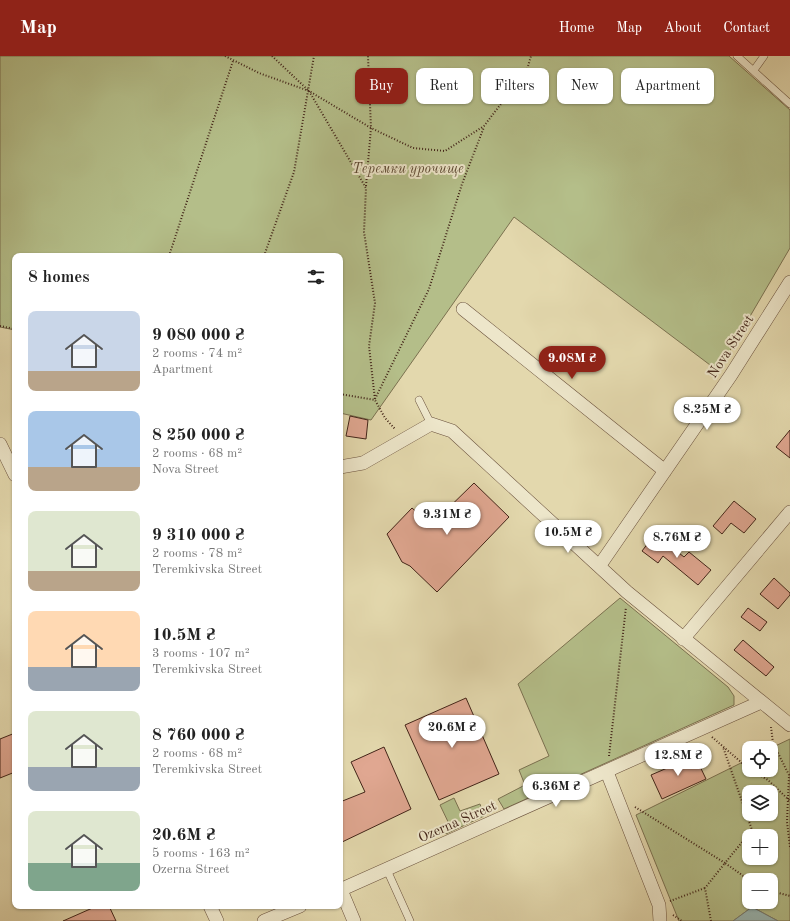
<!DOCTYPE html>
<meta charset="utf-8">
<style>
body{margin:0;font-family:"Old Standard TT",serif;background:#f2f2f2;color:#222;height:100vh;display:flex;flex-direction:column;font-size:15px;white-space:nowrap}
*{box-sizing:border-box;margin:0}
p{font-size:13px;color:#767676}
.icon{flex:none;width:22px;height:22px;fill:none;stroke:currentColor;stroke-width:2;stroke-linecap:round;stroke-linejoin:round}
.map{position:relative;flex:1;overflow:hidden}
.side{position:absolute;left:12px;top:197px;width:331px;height:656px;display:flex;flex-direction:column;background:#fff;border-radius:8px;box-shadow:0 1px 3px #0004}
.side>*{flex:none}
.guide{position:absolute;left:355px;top:12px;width:375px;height:36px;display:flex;gap:8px}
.controls{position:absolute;left:742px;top:685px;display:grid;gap:8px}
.controls a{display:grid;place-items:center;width:36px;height:36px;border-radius:8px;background:#fff;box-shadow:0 1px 3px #0004;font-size:20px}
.price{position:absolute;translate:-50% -34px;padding:0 9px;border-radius:14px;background:#fff;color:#222;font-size:13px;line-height:26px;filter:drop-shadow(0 1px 2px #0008)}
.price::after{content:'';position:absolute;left:50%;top:24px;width:12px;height:9px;margin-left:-6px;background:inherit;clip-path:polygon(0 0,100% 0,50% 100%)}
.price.selected{background:#8f2418;color:#fff}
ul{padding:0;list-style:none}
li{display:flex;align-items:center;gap:12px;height:100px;padding:0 16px}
li span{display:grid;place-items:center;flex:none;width:112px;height:80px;border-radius:8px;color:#555}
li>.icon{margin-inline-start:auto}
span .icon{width:48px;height:48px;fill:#fffc;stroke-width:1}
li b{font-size:17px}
h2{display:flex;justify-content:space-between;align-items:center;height:48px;padding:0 16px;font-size:17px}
.pill{padding:0 14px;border-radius:8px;background:#fff;box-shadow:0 1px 3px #0004;font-size:14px;line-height:36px}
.pill.selected{background:#8f2418;color:#fff}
header{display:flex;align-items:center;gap:24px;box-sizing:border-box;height:56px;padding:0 20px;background:#8f2418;color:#fff}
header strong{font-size:19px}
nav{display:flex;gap:22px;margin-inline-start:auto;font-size:14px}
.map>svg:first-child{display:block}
.green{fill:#b4be89;stroke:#7b7150;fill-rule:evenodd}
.water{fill:#99b8b5;stroke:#767d76}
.building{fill:#e0a791;stroke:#422418}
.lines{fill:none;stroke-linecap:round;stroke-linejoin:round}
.lane-casing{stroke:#6a513d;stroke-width:8}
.street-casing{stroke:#6a513d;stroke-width:14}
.path{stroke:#422418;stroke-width:2;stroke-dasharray:1 2;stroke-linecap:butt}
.lane{stroke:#ede6ca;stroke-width:7}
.street{stroke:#ede6ca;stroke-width:13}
.labels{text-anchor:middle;stroke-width:4;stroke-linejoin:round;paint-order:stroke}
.park-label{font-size:14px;font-style:italic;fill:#5e4a34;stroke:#ede6ca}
.street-label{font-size:14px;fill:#422418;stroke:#ede6ca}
</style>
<header>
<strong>Map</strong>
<nav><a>Home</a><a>Map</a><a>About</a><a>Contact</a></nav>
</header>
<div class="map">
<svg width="790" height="865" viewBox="0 0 790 865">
<rect width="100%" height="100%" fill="#e3d8ad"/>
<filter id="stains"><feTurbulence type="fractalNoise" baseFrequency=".005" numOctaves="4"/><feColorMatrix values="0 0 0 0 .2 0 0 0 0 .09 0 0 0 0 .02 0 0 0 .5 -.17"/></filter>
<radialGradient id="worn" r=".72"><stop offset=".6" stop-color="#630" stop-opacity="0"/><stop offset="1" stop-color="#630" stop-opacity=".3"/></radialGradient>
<path class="green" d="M0,0H729L790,54V192L718,315L514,161L371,364L340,357V200H15V274L0,271Z
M620,542L728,631L734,640V649L504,753L498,743L525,729L519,714L549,700L518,628Z
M790,683V865H778L752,851L733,865H679L636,759L749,703V714H771V692ZM749,736H771V758H749ZM749,780H771V802H749ZM749,824H771V846H749Z
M454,742L460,755L480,748L484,760L446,778L444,775L451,772L440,749Z"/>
<path class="water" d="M752,851L778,865H733Z"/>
<path class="building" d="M350,360L368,364L366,383L346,380Z
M790,374V402L776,391Z
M474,427L509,461L437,536L410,510L402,506L387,478L412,452L431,469Z
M734,445L756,463L744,477L731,467L722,478L713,470Z
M655,478L684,501L689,496L711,514L698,529L663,500L658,507L642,495Z
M774,522L790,537V539L778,553L760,538Z
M748,552L767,566L760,575L741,561Z
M743,584L774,611L766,620L734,594Z
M466,642L499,718L439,744L405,669Z
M15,677V716L0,722V683Z
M384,691L411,753L340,787V746L365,736L351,706Z
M695,700L706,723L662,743L651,719Z
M97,850H109L116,865H63Z"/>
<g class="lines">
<g class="lane-casing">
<path id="lane" d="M737,0L790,48
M754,14L764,0
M419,344L431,368
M387,814L410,865"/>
</g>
<g class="street-casing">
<path id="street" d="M463,253L665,415
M0,388L15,419
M340,411L363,407L431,368L452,375L627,536L790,669
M600,509L731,319L790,226
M683,583L790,456
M607,716L659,849L660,865
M340,834L761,646
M341,834L354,865
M210,850L217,865
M264,865L300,850"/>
</g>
<path class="path" d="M225,0L259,17L309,35L371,72L413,92L445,95L484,70L527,14L531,0
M272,0L309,35L366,132L364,176L375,247L369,290L375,344
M366,130L371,72L368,0
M169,200L233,5
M264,200L294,116L314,0
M0,270L15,273
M340,338L375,344L385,362L395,373
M375,343L429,233L462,128L484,71
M771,671L773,687L789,719L787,766L790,791
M712,681L749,713
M609,700L626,551
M751,714L768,724L790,745
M635,751L725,807L752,774L723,691
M771,835L790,840
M670,845L705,832
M673,859L682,865
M711,865L705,832L725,807L749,824"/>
<use href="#lane" class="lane"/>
<use href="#street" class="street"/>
</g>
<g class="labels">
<g class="park-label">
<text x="408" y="117">Теремки урочище</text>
</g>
<g class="street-label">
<text transform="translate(730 290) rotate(-57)" y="5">Nova Street</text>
<text transform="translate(457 765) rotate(-24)" y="5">Ozerna Street</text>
</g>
</g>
<rect width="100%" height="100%" filter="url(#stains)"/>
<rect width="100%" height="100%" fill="url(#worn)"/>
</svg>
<div class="controls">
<a><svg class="icon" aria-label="locate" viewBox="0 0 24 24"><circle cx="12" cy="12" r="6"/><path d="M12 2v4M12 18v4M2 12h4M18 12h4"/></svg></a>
<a><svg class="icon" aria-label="layers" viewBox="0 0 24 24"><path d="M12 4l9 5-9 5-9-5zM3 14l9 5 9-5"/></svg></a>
<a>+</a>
<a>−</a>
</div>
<b class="price selected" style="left:572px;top:324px">9.08M ₴</b>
<b class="price" style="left:707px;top:375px">8.25M ₴</b>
<b class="price" style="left:447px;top:480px">9.31M ₴</b>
<b class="price" style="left:568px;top:498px">10.5M ₴</b>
<b class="price" style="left:677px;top:503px">8.76M ₴</b>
<b class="price" style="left:452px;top:693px">20.6M ₴</b>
<b class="price" style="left:678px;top:721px">12.8M ₴</b>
<b class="price" style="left:556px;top:752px">6.36M ₴</b>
<div class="guide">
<a class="pill selected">Buy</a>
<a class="pill">Rent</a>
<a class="pill">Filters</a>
<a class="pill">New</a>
<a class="pill">Apartment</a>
</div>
<section class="side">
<h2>8 homes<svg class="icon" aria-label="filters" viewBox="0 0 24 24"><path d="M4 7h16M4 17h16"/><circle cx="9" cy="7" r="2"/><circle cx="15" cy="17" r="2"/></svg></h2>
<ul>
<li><span style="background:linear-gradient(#c9d6e8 75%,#b9a48a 0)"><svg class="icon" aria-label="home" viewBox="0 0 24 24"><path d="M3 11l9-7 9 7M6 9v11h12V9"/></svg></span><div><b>9 080 000 ₴</b><p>2 rooms · 74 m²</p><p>Apartment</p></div></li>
<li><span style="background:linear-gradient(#a9c7e8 70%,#b9a48a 0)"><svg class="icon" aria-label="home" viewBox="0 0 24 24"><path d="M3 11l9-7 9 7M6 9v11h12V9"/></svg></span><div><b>8 250 000 ₴</b><p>2 rooms · 68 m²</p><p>Nova Street</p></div></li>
<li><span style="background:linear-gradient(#dfe7d0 75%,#b9a48a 0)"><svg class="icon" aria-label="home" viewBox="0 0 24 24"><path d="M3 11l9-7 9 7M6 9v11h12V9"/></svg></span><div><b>9 310 000 ₴</b><p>2 rooms · 78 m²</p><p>Teremkivska Street</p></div></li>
<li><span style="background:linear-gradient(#ffd9b3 70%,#9aa5b1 0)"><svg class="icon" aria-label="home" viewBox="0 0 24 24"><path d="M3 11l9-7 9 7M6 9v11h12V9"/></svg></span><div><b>10.5M ₴</b><p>3 rooms · 107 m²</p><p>Teremkivska Street</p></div></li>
<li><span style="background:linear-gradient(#dfe7d0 70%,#9aa5b1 0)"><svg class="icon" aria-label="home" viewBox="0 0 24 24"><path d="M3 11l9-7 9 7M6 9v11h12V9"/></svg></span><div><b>8 760 000 ₴</b><p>2 rooms · 68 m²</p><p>Teremkivska Street</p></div></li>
<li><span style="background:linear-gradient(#dfe7d0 65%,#7fa58c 0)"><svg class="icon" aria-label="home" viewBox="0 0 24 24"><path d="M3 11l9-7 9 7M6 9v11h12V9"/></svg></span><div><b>20.6M ₴</b><p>5 rooms · 163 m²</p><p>Ozerna Street</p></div></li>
</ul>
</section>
</div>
